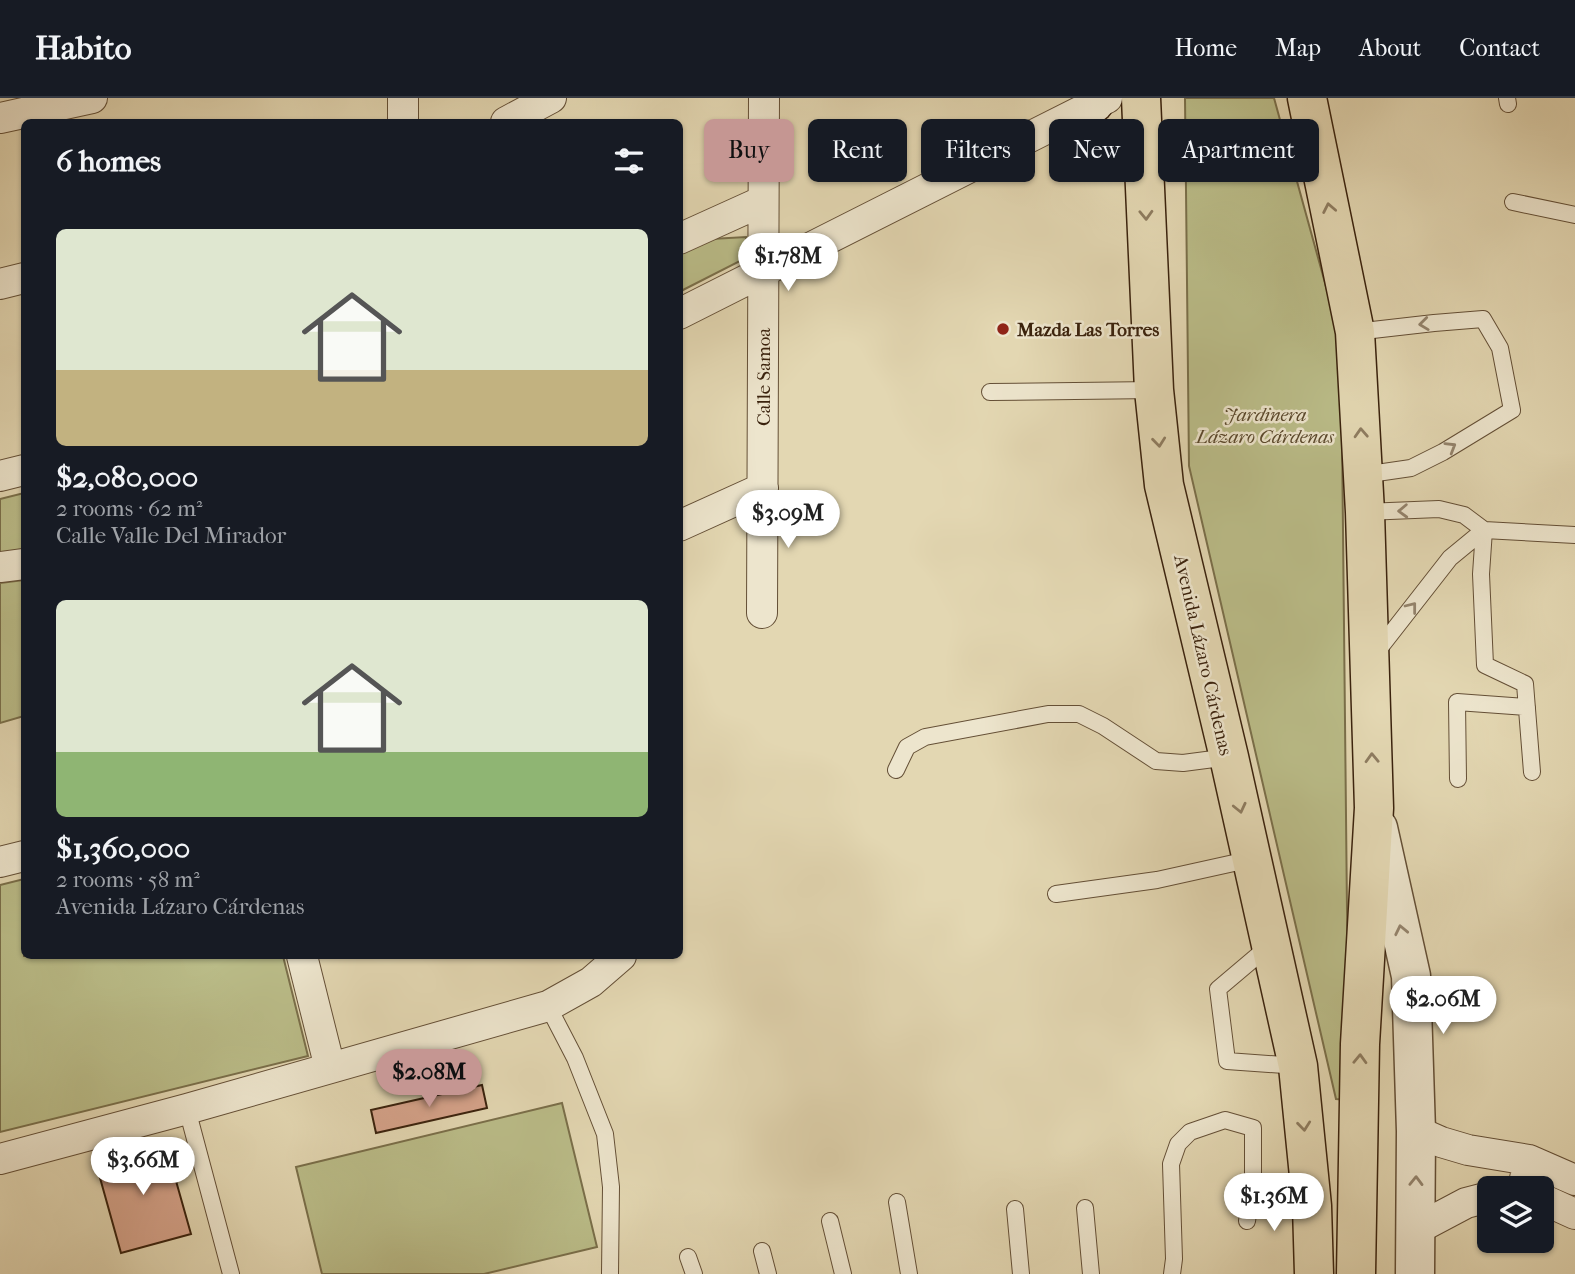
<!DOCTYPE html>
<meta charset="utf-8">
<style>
body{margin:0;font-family:"IM FELL French Canon",serif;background:#242831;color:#f1f3f6;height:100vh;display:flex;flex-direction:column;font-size:26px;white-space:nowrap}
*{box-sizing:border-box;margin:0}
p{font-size:23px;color:#9ea1a6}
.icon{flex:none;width:38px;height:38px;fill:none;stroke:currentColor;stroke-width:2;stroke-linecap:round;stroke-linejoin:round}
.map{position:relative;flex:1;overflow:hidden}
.panel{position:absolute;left:21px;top:21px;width:662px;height:840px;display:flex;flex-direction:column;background:#171b24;border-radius:10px;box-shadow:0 2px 5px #0004}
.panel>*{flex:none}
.guide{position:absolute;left:704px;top:21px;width:665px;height:63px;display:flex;gap:14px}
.tools{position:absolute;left:1477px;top:1078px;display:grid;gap:14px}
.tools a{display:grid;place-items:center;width:77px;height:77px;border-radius:10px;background:#171b24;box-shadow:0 2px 5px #0004;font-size:35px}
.price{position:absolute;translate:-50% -60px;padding:0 16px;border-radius:24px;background:#fff;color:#222;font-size:23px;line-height:46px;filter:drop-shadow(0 2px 4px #0008)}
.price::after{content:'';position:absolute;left:50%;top:42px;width:21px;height:16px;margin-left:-10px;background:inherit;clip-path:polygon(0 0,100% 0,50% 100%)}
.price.active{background:#c59692;color:#111}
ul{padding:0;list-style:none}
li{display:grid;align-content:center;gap:14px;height:371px;padding:0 35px}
li span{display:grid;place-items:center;height:217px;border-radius:10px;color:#555}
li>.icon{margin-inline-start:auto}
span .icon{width:126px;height:126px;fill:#fffc;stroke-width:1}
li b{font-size:30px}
h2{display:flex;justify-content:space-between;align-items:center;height:84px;padding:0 35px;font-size:30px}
.tag{padding:0 24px;border-radius:10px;background:#171b24;box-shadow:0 2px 5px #0004;font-size:24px;line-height:63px}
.tag.active{background:#c59692;color:#111}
header{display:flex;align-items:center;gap:42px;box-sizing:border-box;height:98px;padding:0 35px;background:#171b24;border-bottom:2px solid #363941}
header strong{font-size:33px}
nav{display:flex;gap:38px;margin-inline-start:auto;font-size:24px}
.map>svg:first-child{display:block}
.green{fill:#babc88;stroke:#7a6f4a;stroke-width:2}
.building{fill:#d6a38b;stroke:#3a220d;stroke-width:2}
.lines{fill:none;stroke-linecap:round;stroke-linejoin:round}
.service-casing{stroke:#644f36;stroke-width:18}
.minor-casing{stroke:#644f36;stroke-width:32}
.tertiary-casing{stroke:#644f36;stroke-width:41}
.secondary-casing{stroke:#3a220d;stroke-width:41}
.trunk-casing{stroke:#3a220d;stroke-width:41}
.service{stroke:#ede5cd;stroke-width:16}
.minor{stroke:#ede5cd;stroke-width:30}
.tertiary{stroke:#ede5cd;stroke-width:38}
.secondary{stroke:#ede5cd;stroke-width:38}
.trunk{stroke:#e3d7b2;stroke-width:38}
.oneway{stroke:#8e7c60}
.oneway2{stroke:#94846d}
.poi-dot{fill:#8f2418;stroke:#ede5cd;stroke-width:2.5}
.labels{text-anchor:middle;stroke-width:5;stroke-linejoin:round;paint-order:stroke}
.poi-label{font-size:19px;font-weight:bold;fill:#3a220d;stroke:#ede5cd;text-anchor:start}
.street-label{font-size:19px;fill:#3a220d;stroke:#ede5cd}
.park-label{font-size:19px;font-style:italic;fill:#5a482c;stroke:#ede5cd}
</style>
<header>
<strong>Habito</strong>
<nav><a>Home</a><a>Map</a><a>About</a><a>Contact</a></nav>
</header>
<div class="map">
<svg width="1575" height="1176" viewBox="0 0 1575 1176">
<rect width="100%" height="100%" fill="#e3d7b2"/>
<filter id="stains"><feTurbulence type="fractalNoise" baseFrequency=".00286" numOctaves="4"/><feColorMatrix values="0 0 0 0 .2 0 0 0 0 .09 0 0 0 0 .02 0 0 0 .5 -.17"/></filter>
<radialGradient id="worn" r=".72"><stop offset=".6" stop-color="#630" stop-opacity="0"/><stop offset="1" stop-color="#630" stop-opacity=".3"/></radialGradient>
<path class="green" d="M1185,0H1274L1341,243L1349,1002L1336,1001L1189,368Z
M746,139V160L679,194V157L711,141Z
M24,395V453L0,456V401Z
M24,482V618L0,625V485Z
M24,781V858H283L308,958L0,1034V787Z
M562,1005L597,1149L484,1176H322L296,1069Z"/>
<path class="building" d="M482,987L487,1010L376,1035L371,1012Z
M165,1044L191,1136L121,1155L95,1062Z"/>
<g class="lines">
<g class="service-casing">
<path id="service" d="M1507,0L1508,6
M1513,104L1575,117
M1355,234L1434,225L1483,221L1500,250L1512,312L1443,354L1411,370L1363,377
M990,294L1154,292
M1365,414L1439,411L1464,417L1484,432L1575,437
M1484,432L1481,476L1485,567L1525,586L1532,674
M1375,556L1450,460L1484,432
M896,672L907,649L925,639L1048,616H1079L1103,628L1156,663L1183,665L1229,659
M1458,681L1457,604L1527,609
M1056,796L1157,782L1252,761
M1270,847L1218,891L1227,963L1298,968
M548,908L575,960L605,1036L611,1089L610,1176
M187,1011L231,1176
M897,1104L909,1176
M1085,1110L1091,1176
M1015,1111L1021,1176
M830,1123L843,1176
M762,1153L768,1176
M688,1159L694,1176
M1172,1176L1174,1161L1171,1066L1178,1046L1190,1034L1225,1022L1253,1030V1082L1247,1123"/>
</g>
<g class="minor-casing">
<path id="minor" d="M0,20L92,0
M403,24V0
M506,24L551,0
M679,141L763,103
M0,186L24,180
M679,216L1107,0
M0,378L24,372
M679,428L763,390
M0,469L24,466
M762,515L764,0
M0,764L24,758
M302,858L330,970
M1416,1033L1441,1044L1468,1052L1529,1062L1575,1082
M0,1061L187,1011L548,908L591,884L621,858
M1523,1090L1529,1062
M1542,1101L1575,1116
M1415,1132L1466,1105L1489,1099"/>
</g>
<g class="tertiary-casing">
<path id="tertiary" d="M1378,730L1411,878L1416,1033L1415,1176"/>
</g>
<g class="secondary-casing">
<path id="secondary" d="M1094,0V5"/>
</g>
<g class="trunk-casing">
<path id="trunk" d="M1141,0L1154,292L1164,387L1229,659L1298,968L1312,1108L1314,1176
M1307,0L1355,234L1365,414L1374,710L1360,946L1356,1176"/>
</g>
<use href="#service" class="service"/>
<use href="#minor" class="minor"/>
<use href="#tertiary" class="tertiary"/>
<use href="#secondary" class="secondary"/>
<use href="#trunk" class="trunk"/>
</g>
<defs><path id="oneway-chevron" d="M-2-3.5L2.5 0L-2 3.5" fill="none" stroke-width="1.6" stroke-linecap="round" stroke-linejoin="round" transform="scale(1.75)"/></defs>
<g class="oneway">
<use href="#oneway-chevron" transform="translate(1329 110) rotate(-101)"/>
<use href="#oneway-chevron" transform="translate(1146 117) rotate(88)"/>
<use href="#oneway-chevron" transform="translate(1361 335) rotate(-93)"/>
<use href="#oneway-chevron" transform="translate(1159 344) rotate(84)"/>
<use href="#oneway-chevron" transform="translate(1372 660) rotate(-92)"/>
<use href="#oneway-chevron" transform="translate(1240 710) rotate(77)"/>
<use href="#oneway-chevron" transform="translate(1360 961) rotate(-88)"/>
<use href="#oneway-chevron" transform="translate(1304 1028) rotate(84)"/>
</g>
<g class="oneway2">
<use href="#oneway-chevron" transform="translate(1424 226) rotate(173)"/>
<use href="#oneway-chevron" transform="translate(1451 349) rotate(-31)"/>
<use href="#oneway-chevron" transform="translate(1403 413) rotate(178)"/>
<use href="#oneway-chevron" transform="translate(1412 509) rotate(-52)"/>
<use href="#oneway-chevron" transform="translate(1401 832) rotate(-102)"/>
<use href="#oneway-chevron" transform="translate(1416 1083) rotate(-89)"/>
</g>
<circle class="poi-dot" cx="1003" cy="231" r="7"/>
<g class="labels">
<g class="poi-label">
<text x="1017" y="238">Mazda Las Torres</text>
</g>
<g class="street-label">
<text transform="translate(763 279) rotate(-90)" y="7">Calle Samoa</text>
<text transform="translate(1204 557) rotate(77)" y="7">Avenida Lázaro Cárdenas</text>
</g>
<g class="park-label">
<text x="1265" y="323">Jardinera<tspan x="1265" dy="22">Lázaro Cárdenas</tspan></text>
</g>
</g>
<rect width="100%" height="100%" filter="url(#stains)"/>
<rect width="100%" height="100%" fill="url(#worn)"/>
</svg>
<div class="tools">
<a><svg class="icon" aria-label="layers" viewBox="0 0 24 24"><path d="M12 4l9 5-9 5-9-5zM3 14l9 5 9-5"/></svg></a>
</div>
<b class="price" style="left:788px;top:195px">$1.78M</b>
<b class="price" style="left:788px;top:452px">$3.09M</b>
<b class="price" style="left:1443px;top:938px">$2.06M</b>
<b class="price active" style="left:429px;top:1011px">$2.08M</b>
<b class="price" style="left:143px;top:1099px">$3.66M</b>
<b class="price" style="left:1274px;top:1135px">$1.36M</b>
<div class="guide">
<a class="tag active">Buy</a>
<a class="tag">Rent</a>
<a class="tag">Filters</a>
<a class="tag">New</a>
<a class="tag">Apartment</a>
</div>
<section class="panel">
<h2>6 homes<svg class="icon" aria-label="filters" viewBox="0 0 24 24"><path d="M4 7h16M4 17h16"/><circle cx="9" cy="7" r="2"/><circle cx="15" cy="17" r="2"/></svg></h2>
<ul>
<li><span style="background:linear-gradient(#dfe7d0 65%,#c2b280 0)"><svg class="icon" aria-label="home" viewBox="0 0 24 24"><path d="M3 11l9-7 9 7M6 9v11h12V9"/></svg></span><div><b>$2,080,000</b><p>2 rooms · 62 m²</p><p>Calle Valle Del Mirador</p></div></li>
<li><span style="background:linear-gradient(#dfe7d0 70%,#8fb573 0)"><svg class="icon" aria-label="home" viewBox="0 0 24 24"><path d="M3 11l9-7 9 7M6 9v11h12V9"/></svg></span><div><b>$1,360,000</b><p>2 rooms · 58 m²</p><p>Avenida Lázaro Cárdenas</p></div></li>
</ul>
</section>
</div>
